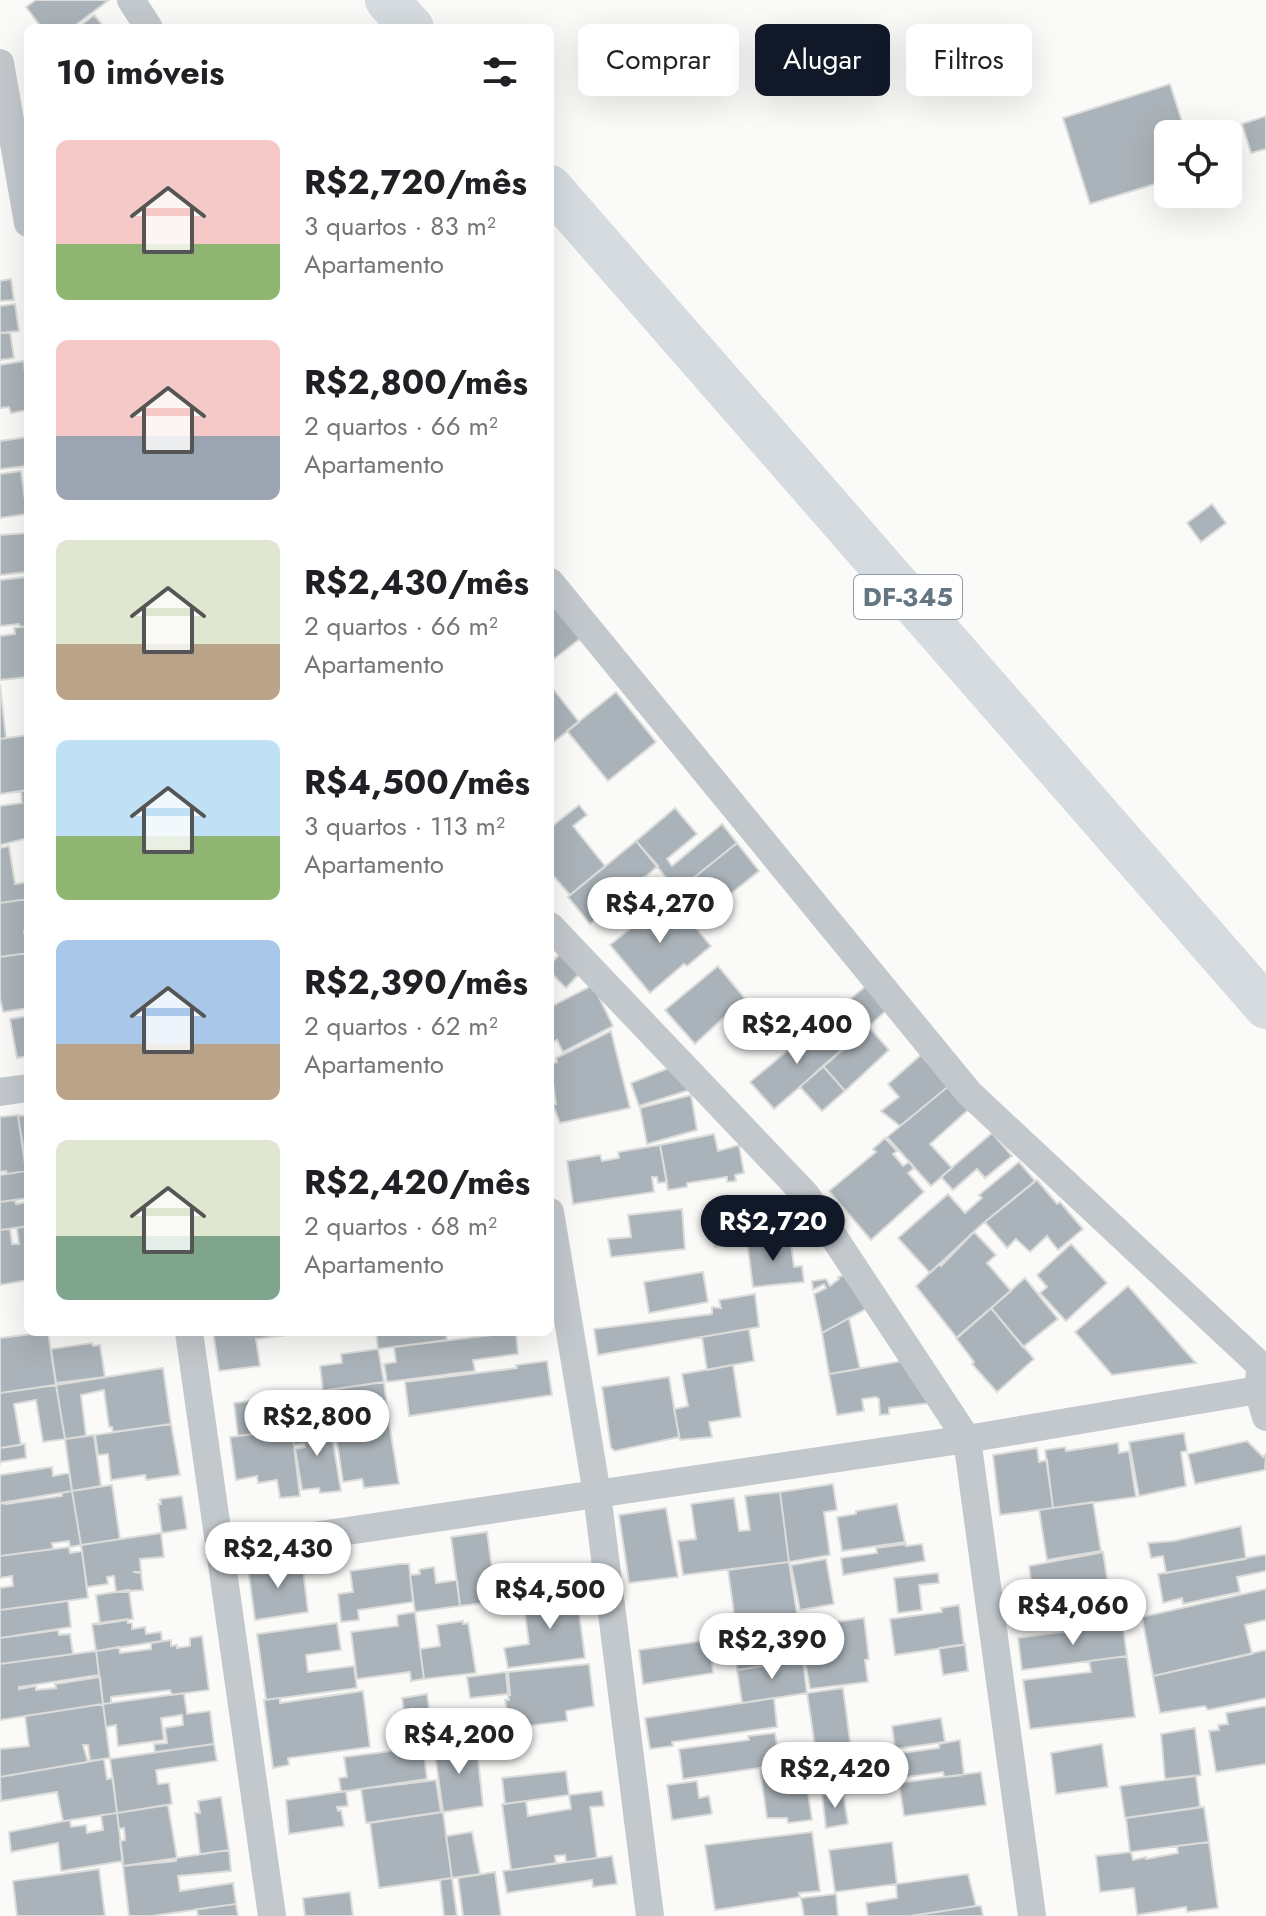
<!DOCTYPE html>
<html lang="pt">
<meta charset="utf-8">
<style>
body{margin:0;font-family:Jost,sans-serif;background:#f6f6f6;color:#202124;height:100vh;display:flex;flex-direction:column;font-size:30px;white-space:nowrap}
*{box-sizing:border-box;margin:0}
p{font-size:26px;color:#757577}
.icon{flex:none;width:44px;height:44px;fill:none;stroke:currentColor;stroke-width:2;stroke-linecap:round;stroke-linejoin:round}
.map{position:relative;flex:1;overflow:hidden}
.drawer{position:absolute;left:24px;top:24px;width:530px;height:1312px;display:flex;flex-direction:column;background:#fff;border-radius:12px;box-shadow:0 8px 32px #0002}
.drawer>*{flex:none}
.banner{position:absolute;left:578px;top:24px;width:568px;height:72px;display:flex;gap:16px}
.tools{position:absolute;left:1154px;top:120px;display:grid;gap:16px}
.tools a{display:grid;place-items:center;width:88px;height:88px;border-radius:12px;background:#fff;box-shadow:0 8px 32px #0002;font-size:40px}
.price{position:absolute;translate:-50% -68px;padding:0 18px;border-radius:28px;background:#fff;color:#222;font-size:26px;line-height:52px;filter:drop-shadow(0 2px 4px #0008)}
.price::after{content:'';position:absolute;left:50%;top:48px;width:24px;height:18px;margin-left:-12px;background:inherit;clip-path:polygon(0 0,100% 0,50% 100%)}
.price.active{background:#111827;color:#fff}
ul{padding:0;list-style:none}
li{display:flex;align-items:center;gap:24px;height:200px;padding:0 32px}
li span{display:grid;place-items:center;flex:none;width:224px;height:160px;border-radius:12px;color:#555}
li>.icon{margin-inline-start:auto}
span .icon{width:96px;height:96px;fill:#fffc;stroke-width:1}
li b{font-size:34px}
h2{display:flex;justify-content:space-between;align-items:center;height:96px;padding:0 32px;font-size:34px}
.chip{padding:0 28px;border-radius:12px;background:#fff;box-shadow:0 8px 32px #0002;font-size:28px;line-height:72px}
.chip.active{background:#111827;color:#fff}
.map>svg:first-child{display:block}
.building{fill:#aab3b9;stroke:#dcdcda;stroke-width:2}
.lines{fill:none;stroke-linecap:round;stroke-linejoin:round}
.street{stroke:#c3c8cc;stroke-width:28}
.primary{stroke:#d6dbdf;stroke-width:44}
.labels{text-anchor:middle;stroke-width:8;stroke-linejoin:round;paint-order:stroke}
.shield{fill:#fff;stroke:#939fa8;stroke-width:2}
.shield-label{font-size:26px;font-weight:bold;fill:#657683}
</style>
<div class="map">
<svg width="1266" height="1916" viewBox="0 0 1266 1916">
<rect width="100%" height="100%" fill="#fafaf8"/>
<path class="building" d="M36,0H109L72,28H42L26,7Z
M94,15L105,28H77Z
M1170,84L1186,134H1168V180L1090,204L1063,118Z
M1266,116V149L1251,153L1242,124Z
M11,279L14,300L0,301V281Z
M15,304L19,331L0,333V306Z
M10,332L14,358L0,360V333Z
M24,361L28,410L11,413L9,407L0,408V365Z
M28,437V466L0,469V441Z
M21,471L27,514L0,518V474Z
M1212,504L1226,523L1201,542L1187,523Z
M28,533V572L0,575V535Z
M25,572H28V626L20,627L19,624L0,626V580L25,577Z
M550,601L581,638L550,662Z
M28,626V677L0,680V636L15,634L14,628Z
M0,685L6,738L0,739Z
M550,685L579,722L550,745Z
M616,692L656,742L608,781L567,731Z
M28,735V790L0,794V739Z
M28,790V838L0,845V806L22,803L21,791Z
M579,805L587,815L573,826L605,866L570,895L550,872V828Z
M675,808L697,834L667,859L672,866L722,824L737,843L677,891L636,841Z
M636,841L658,866L590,924L568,897Z
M737,843L759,871L693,924L670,897Z
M9,846L15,884L28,882V899L0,903V848Z
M644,877L659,895L624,925L609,907Z
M670,897L711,946L687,966L684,964L650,993L610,945Z
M28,899V927L24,931L28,953L0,957V903Z
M563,951L582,971L566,988L550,972V964Z
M28,953V1008L3,1012L0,998V957Z
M718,966L747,1001L737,1009L735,1007L695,1044L665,1010Z
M870,983L890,1007L866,1029L844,1004Z
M593,985L613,1026L563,1052L557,1040L550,1044V1007Z
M28,1016V1056L17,1058L10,1019Z
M821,1023L844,1049L774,1109L750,1082Z
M868,1026L889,1050L845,1091L823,1066Z
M611,1031L630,1108L560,1123L553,1105L556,1104L550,1064L557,1062L556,1058Z
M922,1054L950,1085L900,1126L881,1111L899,1097L888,1084Z
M674,1066L692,1089L639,1106L631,1083Z
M823,1066L845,1091L822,1111L800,1087Z
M956,1080L976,1103L930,1144L952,1168L931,1186L887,1137Z
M691,1095L697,1130L647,1144L640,1108Z
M18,1115L26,1171L7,1174L6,1171L0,1172V1117Z
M28,1115V1155V1152H24L18,1116Z
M992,1133L1012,1156L985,1178L977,1169L953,1190L941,1177Z
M714,1134L718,1151L739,1145L744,1173L735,1175L736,1181L727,1182V1177L687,1183V1187L668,1190L660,1145Z
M885,1138L897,1151L893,1154L903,1166L909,1162L914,1168L908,1173L924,1192L871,1240L829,1191L876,1152L873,1149Z
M660,1145L667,1182L658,1183L657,1177H652L654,1192L573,1204L567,1161L600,1155L602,1161L619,1158L618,1152Z
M1019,1162L1035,1181L981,1225L930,1273L898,1238L948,1194L965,1213L982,1198L979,1195Z
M26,1171L28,1198L0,1202V1175Z
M1037,1180L1057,1204L1060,1202L1083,1229L1058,1250L1047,1236L1030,1252L1016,1239L1007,1248L985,1222Z
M15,1200L16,1204L28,1202V1226L0,1230V1202Z
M765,1201L767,1216L784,1214L786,1237L715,1247L707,1209Z
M682,1209L685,1249L611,1257L608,1239L631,1237L628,1215Z
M28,1226V1280L0,1285V1230L10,1229L12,1244H19L17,1228Z
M974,1232L996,1255L987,1263L1011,1291L957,1338L916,1286L939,1264L941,1266Z
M790,1237L794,1267L802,1266L804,1282L753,1287L747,1241Z
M1071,1244L1107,1283L1066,1321L1040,1293L1047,1287L1037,1275Z
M703,1272L708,1302L649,1313L644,1282Z
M846,1275L868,1308L822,1333L814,1294L826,1288L824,1284L813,1290L812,1281L826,1279L830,1286L839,1279L838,1277Z
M1025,1278L1058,1319L1023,1347L991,1308Z
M1128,1286L1196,1363L1112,1375L1075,1332Z
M755,1294L759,1327L598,1355L594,1329L712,1314V1307L721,1308L719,1300Z
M991,1308L1034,1359L997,1392L972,1364L974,1362L956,1338Z
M849,1318L860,1369L829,1374L822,1333Z
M749,1329L754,1361L707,1370L702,1337Z
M48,1332L56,1385L0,1393V1338Z
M213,1332H287V1335L256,1339L260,1366L219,1371Z
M376,1332H446L447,1340L378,1349Z
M516,1332L518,1354L473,1360L475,1371L387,1382L384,1364L396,1362L394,1347Z
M92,1343L93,1346L100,1345L105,1377L56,1383L51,1349Z
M378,1349L384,1382L323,1391L320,1366L342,1363L341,1354Z
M547,1361L552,1395L409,1416L405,1382L517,1368L516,1365Z
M902,1361L930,1403L889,1408V1414L880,1415L879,1399L876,1397L862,1399L864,1411L837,1415L829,1374Z
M733,1365L741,1417L709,1422L712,1437L680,1440L674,1409L688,1406L682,1374Z
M163,1368L171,1424L113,1432L112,1427H109L104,1390L81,1395L86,1436L65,1439L56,1385Z
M669,1377L679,1437L615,1451L611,1448L602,1387Z
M384,1382L388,1416L370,1418V1414L270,1427L271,1431L238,1436L234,1403Z
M56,1385L65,1439L43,1442L36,1400L14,1404L21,1445L0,1448V1393Z
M388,1416L399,1484L364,1488L362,1479L343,1482L335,1429L355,1425V1420Z
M330,1423L341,1491L320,1493L319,1488L302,1490L295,1449L305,1447L304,1444L294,1445L292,1429Z
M171,1424L180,1475L146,1480L145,1475L111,1480L108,1454L98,1455L95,1435Z
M292,1429L300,1496L280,1498L277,1480L258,1483L257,1476L236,1480L230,1437Z
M1184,1433L1187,1451L1181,1452L1186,1486L1139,1496L1129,1442Z
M94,1435L101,1486L72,1491L65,1439Z
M1247,1441L1263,1457L1266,1454L1265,1470L1195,1484L1188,1454Z
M1118,1443L1119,1453L1129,1451L1136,1497L1053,1508L1045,1450L1065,1447L1066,1451Z
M25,1444L26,1458L0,1462V1465V1448Z
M1037,1448L1039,1462L1047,1460L1053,1508L1000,1515L993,1455Z
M52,1467L53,1476L69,1473L72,1491L0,1503V1475Z
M833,1484L837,1510L824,1512L830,1555L789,1562L780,1492Z
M112,1485L120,1539L81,1545L72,1491Z
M72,1491L81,1545L70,1547L69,1541L52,1543L53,1549L0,1556V1503L6,1504L62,1496V1493Z
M780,1492L789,1562L683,1575L678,1541L696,1539L691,1504L734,1498L739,1531L750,1530L745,1496Z
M182,1496L187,1529L162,1533L158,1504H161L160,1499Z
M1093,1502L1101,1551L1047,1560L1039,1510Z
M897,1504L905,1542L842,1551L837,1517L856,1514V1511Z
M666,1508L678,1577L629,1583L619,1515Z
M1241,1526L1246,1559L1166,1573L1163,1556L1151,1558L1148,1543L1174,1541Z
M487,1532L493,1576L530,1571L533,1596L460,1606L451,1537Z
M161,1533L164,1557L140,1559L141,1572H133L141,1573L143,1590L116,1592L114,1576L107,1577L108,1584L87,1587L81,1545Z
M906,1544V1546L922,1544L925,1561L843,1575L841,1558L877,1553L876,1548Z
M69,1547L70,1553L82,1551L88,1598L0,1610V1588L13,1586L12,1576L0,1578V1556Z
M1103,1552L1108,1584L1033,1596L1029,1566Z
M1263,1555H1266V1571L1237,1577L1240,1592L1183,1604L1182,1598L1163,1603L1158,1574Z
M826,1559L834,1604L800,1610L791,1565Z
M302,1560L308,1612L255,1620L248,1568Z
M789,1562L799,1627L737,1635L728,1570Z
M399,1564H409L413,1602L358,1610L359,1620L341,1622L338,1594L353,1592L350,1571Z
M434,1567L436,1583L457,1580L460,1606L415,1612L410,1575L420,1574L419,1570L422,1569Z
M546,1570L549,1594L533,1596L530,1572Z
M938,1573L939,1583L919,1585L922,1610L898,1613L894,1578Z
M1266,1589V1620L1245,1625L1252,1654L1153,1676L1142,1617Z
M129,1590L133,1619L100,1624L96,1595Z
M576,1590L585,1658L508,1668L504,1648L529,1644L523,1598Z
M68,1601L71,1627L0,1638V1610Z
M959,1605L964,1645L895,1655L890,1619L942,1612L941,1608Z
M415,1612L424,1679L411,1681L410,1672L357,1679L351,1632L398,1626L397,1615Z
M864,1618L869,1659L865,1660L868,1682L810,1689L799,1627Z
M127,1619L128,1623H132V1629L145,1627L146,1634L161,1632L162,1641L96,1651L92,1624Z
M1122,1620L1127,1656L1022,1670L1018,1638L1085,1629Z
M463,1621V1624L468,1623L476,1673L424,1679L420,1649L440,1646L437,1625Z
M337,1623L341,1650L306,1655L308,1672L354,1666L357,1688L266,1700L257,1634Z
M799,1627L803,1660L737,1670L736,1656L712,1660L713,1673L643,1684L639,1650Z
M58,1630L59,1635L70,1634L73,1654L0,1664V1638Z
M202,1636L209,1690L172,1695L170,1690L111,1697V1703L103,1704L96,1651L119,1647L120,1653L137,1651L151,1649V1643L171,1640V1646L177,1645V1648L190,1646V1638Z
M965,1644L968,1671L943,1675L939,1648Z
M1266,1650V1698L1208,1710L1205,1706L1160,1713L1153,1676Z
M96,1651L99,1675L19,1687V1689L36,1686V1690L56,1688L55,1684L100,1677L103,1704L0,1720V1664Z
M1127,1656L1135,1717L1030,1729L1023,1680L1091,1672L1089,1661Z
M803,1660L807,1693L742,1703L737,1670Z
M589,1664L594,1706L566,1711L567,1721L510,1728L505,1700H509L508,1695H510L508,1672Z
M506,1672L508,1694L470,1698L467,1677Z
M843,1688L852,1756L817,1760L807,1693Z
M363,1691L370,1747L288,1758L289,1765L273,1768L264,1700L280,1698V1703Z
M184,1693L187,1714L210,1711L214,1744L155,1752L154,1744L167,1743L165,1728L183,1725L182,1715L161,1718L164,1740L118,1746L116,1725L106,1727L103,1704Z
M427,1694L434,1746L400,1750L395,1718L405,1717L402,1698Z
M774,1698L777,1727L672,1742L673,1746L650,1749L645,1718Z
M103,1704L110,1758L90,1761L88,1745H83L88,1762L0,1777V1749L29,1746L25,1716Z
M1266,1706V1764L1216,1772L1209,1731L1219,1730L1218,1725L1228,1724L1226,1713Z
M941,1718L945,1742L895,1749L892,1726Z
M482,1722L483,1739L434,1746L432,1727Z
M1195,1728L1201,1775L1165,1779L1161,1734Z
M775,1733L780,1765L683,1779L679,1749L749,1740L748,1736Z
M476,1740L483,1806L443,1812L434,1746Z
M960,1740L964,1775L944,1777L943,1772L862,1783L863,1788L845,1791L840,1757L857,1754L859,1759L939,1748V1744Z
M214,1744L217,1761L156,1770L158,1784L169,1783L172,1804L117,1813L110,1759Z
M1102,1744L1108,1787L1056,1794L1051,1753Z
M423,1747L427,1779L341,1792L339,1778L347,1777L344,1757Z
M104,1759L107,1779L113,1778L117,1813L63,1821L57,1792L1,1801L0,1777Z
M817,1760L821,1784L807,1786L812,1820L788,1823L787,1818H767L760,1768Z
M566,1771L569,1795L505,1804L502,1778Z
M981,1772L986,1805L904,1816L899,1783Z
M1196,1776L1200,1807L1125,1818L1120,1786Z
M436,1780L441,1812L366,1823L361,1789Z
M697,1781L699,1798L709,1796L712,1814L672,1820L667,1785Z
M346,1791L348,1806L337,1807L338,1811L341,1810L344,1826L289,1834L286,1800Z
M602,1791L604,1806L590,1807L597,1858L566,1862L565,1855L555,1856L556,1863L511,1870L502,1804L526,1801L528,1816L571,1809L569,1795Z
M843,1791L848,1824L826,1828L822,1795Z
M221,1797L229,1850L200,1854L195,1813H200L198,1801Z
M168,1805L177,1858L123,1866L120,1841L125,1840L124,1828L119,1829L117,1813Z
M1204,1807L1209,1842L1130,1852L1126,1818Z
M443,1812L452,1878L379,1888L370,1823Z
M117,1813L123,1861L61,1871L58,1843L11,1852L9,1832L70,1820L71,1827L86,1825L87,1833L103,1830L101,1815Z
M472,1832L480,1874L452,1878L446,1836Z
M812,1832L820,1891L799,1893L800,1897L715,1910L705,1845Z
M892,1842L897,1884L835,1892L829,1850Z
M1209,1842L1218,1908L1187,1912L1186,1907L1137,1915L1134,1888L1100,1892L1096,1856L1131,1852L1133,1860L1146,1857V1859L1178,1853L1177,1846Z
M229,1850L231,1871L178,1876L180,1891L233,1883L236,1904L151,1916H129L123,1866L176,1861V1858Z
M612,1856L617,1884L593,1887L592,1880L507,1893L503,1871Z
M99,1869L105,1916H17L13,1881Z
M495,1872L501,1916H463L458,1878Z
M968,1874L976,1906L910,1916H868L866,1903L897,1898L896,1884Z
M452,1878L457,1916H444L440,1880Z
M350,1892L353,1916H305L303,1898Z
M836,1894L838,1916H804L801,1898Z
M236,1904L238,1916H198L197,1909Z
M976,1906H981L983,1916H910Z"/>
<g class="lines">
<path class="street" d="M131,0L149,28
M0,63L28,223
M550,582L969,1093L1261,1366
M550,926L806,1195L967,1439L1032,1916
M0,1092L28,1088
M550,1212L597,1494L650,1916
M189,1332L272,1916
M1260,1372L1258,1390L1266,1417
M220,1550L967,1439L1258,1390"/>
<path class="primary" d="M387,0L412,28
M550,187L1266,1007"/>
</g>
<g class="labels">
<rect class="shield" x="854" y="575" width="108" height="44" rx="6"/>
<g class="shield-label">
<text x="908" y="606">DF-345</text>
</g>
</g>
</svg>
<div class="tools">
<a><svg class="icon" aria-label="locate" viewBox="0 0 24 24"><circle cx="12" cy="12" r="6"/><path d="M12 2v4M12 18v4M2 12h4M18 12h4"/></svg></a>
</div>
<b class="price" style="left:660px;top:945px">R$4,270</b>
<b class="price" style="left:797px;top:1066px">R$2,400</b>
<b class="price active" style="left:773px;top:1263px">R$2,720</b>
<b class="price" style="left:317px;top:1458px">R$2,800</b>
<b class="price" style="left:278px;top:1590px">R$2,430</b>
<b class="price" style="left:550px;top:1631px">R$4,500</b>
<b class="price" style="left:1073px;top:1647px">R$4,060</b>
<b class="price" style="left:772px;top:1681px">R$2,390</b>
<b class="price" style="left:459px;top:1776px">R$4,200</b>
<b class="price" style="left:835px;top:1810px">R$2,420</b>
<div class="banner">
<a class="chip">Comprar</a>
<a class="chip active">Alugar</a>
<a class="chip">Filtros</a>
</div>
<section class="drawer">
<h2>10 imóveis<svg class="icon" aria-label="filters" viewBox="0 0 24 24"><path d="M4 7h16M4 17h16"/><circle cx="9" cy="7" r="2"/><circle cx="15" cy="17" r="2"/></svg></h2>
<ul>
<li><span style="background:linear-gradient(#f6c9c9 65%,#8fb573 0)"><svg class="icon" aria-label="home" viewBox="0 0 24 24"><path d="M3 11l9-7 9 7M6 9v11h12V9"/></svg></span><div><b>R$2,720/mês</b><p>3 quartos · 83 m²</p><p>Apartamento</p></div></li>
<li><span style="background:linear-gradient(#f6c9c9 60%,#9aa5b1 0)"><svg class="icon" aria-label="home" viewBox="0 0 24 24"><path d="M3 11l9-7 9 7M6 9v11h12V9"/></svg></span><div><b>R$2,800/mês</b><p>2 quartos · 66 m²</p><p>Apartamento</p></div></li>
<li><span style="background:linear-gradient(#dfe7d0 65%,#b9a48a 0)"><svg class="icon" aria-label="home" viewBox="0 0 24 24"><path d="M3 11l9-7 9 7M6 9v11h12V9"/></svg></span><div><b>R$2,430/mês</b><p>2 quartos · 66 m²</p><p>Apartamento</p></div></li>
<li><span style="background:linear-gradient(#bfe0f5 60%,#8fb573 0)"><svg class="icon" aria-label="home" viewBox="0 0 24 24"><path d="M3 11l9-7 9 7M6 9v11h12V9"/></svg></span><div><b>R$4,500/mês</b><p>3 quartos · 113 m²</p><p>Apartamento</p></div></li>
<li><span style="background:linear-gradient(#a9c7e8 65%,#b9a48a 0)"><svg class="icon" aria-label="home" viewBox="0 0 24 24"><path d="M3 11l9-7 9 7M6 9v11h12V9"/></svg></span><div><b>R$2,390/mês</b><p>2 quartos · 62 m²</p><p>Apartamento</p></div></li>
<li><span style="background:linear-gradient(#dfe7d0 60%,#7fa58c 0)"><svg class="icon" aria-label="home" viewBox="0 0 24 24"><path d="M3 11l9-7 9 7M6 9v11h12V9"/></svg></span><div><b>R$2,420/mês</b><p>2 quartos · 68 m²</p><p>Apartamento</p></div></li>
</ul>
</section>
</div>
